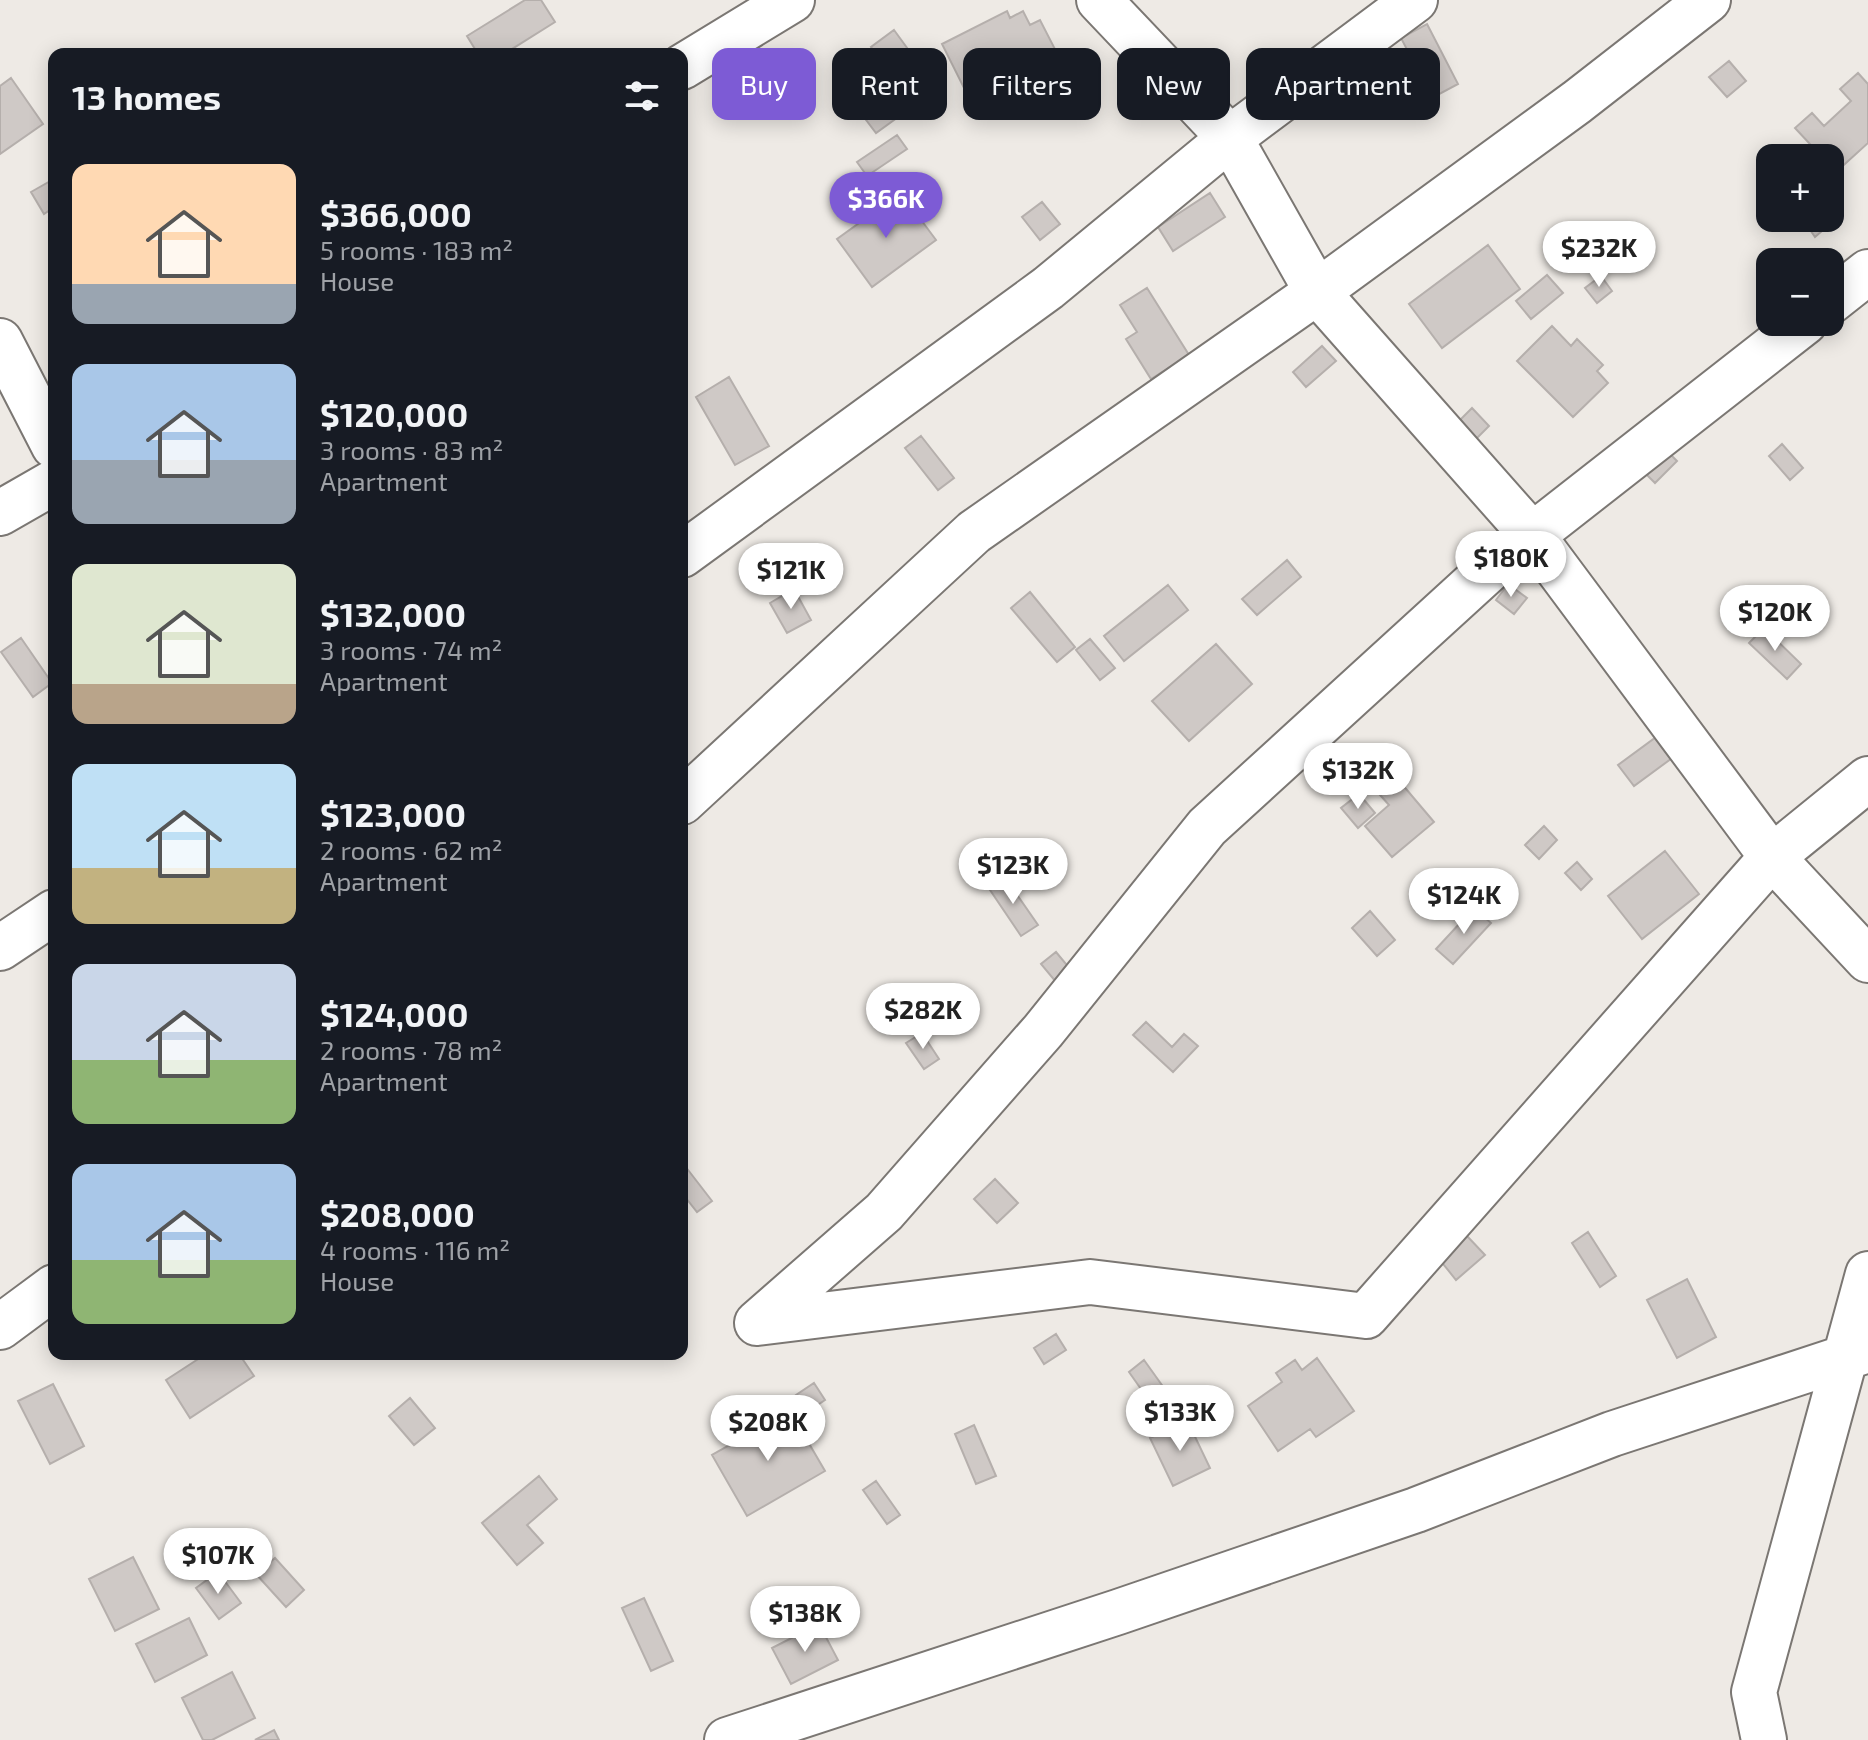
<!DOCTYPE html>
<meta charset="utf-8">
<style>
body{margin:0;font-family:"Exo 2",sans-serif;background:#20242c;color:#f1f3f6;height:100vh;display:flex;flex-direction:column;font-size:30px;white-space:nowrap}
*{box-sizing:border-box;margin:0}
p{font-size:26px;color:#9ea1a6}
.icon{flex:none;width:44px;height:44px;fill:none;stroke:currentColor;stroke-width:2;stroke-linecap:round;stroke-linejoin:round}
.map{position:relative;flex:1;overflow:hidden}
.panel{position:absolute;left:48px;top:48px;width:640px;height:1312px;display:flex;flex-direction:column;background:#171b24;border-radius:16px;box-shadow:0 4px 20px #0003}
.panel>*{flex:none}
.banner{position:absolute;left:712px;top:48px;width:760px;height:72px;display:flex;gap:16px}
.buttons{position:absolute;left:1756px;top:144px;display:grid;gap:16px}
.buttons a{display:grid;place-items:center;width:88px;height:88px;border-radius:16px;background:#171b24;box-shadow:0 4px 20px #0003;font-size:40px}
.price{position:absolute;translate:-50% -68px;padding:0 18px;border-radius:28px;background:#fff;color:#222;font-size:26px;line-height:52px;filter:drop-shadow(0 2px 4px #0008)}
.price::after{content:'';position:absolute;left:50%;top:48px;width:24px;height:18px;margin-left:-12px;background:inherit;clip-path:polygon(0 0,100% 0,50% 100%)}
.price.selected{background:#7d5bd5;color:#fff}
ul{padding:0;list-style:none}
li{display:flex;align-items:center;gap:24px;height:200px;padding:0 24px}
li span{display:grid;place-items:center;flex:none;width:224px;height:160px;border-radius:16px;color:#555}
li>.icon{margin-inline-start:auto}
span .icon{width:96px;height:96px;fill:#fffc;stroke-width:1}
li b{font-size:34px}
h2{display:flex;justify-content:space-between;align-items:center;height:96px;padding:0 24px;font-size:34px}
.pill{padding:0 28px;border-radius:16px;background:#171b24;box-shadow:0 4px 20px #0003;font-size:28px;line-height:72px}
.pill.selected{background:#7d5bd5;color:#fff}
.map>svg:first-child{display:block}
.building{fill:#cfc9c6;stroke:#b5afac;stroke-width:2}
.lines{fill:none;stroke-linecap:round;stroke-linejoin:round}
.minor-casing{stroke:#7b7773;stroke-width:48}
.minor{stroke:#fff;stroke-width:44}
</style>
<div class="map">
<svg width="1868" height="1740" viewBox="0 0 1868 1740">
<rect width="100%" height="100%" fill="#eeeae5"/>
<path class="building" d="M525,0H541L555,22L504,54H478L467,36Z
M1007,11L1010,18L1023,11L1030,25L1040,20L1060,59L972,104L942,44Z
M1427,24L1458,84L1432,98L1401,38Z
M894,30L929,78L906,94L871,47Z
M1381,42L1395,61L1354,90L1341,71Z
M1729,61L1746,81L1727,97L1709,77Z
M1199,68L1221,91L1206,105L1184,83Z
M875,70L905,112L876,133L845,92Z
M1858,73L1868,84V143L1836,172L1830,166V158H1823L1795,128L1812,113L1824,126L1851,101L1840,89Z
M11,78L43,124L0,154V86Z
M897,135L907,149L867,176L857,162Z
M54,179V207L44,214L31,192Z
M901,193L936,240L872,287L837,239Z
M1210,193L1225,217L1173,251L1158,227Z
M1042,202L1060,224L1040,240L1022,217Z
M1802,218H1824L1830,224L1815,237Z
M1488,245L1520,289L1442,348L1409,304Z
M1547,275L1563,293L1531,319L1516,301Z
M1601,276L1612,291L1597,303L1585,288Z
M1147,288L1189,355L1151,379L1126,339L1137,332L1120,305Z
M1552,326L1571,346L1577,339L1603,365L1597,371L1608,383L1573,417L1517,361Z
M1322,346L1336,361L1306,387L1293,372Z
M729,377L769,446L735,465L696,397Z
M1472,408L1489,426L1473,442L1456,424Z
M921,436L954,478L938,490L905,448Z
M1782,444L1803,468L1790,480L1769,456Z
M1665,449L1677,461L1655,483L1643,471Z
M1287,560L1301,577L1257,615L1242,599Z
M1508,584L1527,598L1514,614L1496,600Z
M1168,585L1188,610L1124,661L1104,636Z
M794,589L811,620L787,633L770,603Z
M1030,592L1075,647L1057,662L1011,608Z
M1764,628L1801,664L1787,679L1749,643Z
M21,638L52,683L33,697L1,652Z
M1090,639L1115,668L1100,680L1076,650Z
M1216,644L1252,684L1189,741L1152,701Z
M1663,732L1679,753L1634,786L1618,765Z
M1390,770L1434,822L1392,857L1365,826L1389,805L1372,786Z
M1359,794L1375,813L1358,828L1341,808Z
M1544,826L1557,840L1539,859L1525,845Z
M1665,851L1699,894L1642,939L1608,896Z
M1577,862L1592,879L1581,890L1565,873Z
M1004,876L1038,925L1021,936L988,887Z
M1474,908L1491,923L1453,964L1436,949Z
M1370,911L1395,940L1377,956L1352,928Z
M1056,952L1076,976L1061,988L1041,964Z
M1146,1022L1172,1047L1184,1034L1198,1046L1173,1072L1133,1035Z
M922,1033L939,1059L924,1069L906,1043Z
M685,1166L712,1201L697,1212L682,1193V1168Z
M995,1179L1018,1203L997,1223L974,1199Z
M1588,1232L1616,1276L1600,1287L1572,1243Z
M1467,1236L1485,1255L1456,1280L1440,1260Z
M1687,1279L1716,1337L1677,1358L1647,1300Z
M1056,1334L1066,1350L1044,1364L1034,1348Z
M206,1354H239L254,1376L190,1418L166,1380Z
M1317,1358L1354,1411L1316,1437L1310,1429L1278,1451L1248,1406L1282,1382L1276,1373L1295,1360L1302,1370Z
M1144,1360L1169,1395L1153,1406L1129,1372Z
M814,1383L825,1400L807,1412L796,1395Z
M53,1384L84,1446L50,1464L18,1401Z
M410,1398L435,1428L414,1445L389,1416Z
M790,1411L825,1471L747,1516L712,1455Z
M1187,1420L1210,1468L1173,1486L1150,1438Z
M974,1425L996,1476L976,1484L955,1434Z
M539,1476L557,1499L527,1525L543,1543L517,1565L482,1523Z
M876,1481L900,1515L887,1524L863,1490Z
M133,1557L159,1609L115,1631L89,1579Z
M275,1558L304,1590L286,1607L256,1574Z
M218,1572L241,1603L219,1619L196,1588Z
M644,1598L673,1661L651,1671L622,1608Z
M189,1618L207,1655L155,1682L136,1644Z
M819,1624L838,1660L791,1684L772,1648Z
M232,1672L255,1718L212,1740H203L182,1698Z
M274,1730L279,1740H255Z"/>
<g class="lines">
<g class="minor-casing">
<path id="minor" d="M1099,0L1230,138L1415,0
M682,67L792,0
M1830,302L1868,272
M1805,322L1493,566L1207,827L1043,1031L884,1212L757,1323L1090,1282L1366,1316L1772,857L1868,779
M0,341L54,446
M0,513L54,482
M682,555L1048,288L1230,138L1317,292L1533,536L1772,857L1868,960
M682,802L974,532L1317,292L1577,102L1708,0
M0,948L54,912
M0,1327L54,1287
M727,1740L1118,1612L1416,1510L1612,1434L1868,1350
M1764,1740L1754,1692L1868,1274"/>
</g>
<use href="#minor" class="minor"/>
</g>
</svg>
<div class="buttons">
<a>+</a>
<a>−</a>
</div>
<b class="price selected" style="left:886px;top:240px">$366K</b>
<b class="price" style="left:1599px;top:289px">$232K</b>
<b class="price" style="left:1511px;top:599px">$180K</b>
<b class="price" style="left:791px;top:611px">$121K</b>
<b class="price" style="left:1775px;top:653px">$120K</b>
<b class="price" style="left:1358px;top:811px">$132K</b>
<b class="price" style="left:1013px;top:906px">$123K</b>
<b class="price" style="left:1464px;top:936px">$124K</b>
<b class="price" style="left:923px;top:1051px">$282K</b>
<b class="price" style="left:1180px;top:1453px">$133K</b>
<b class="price" style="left:768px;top:1463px">$208K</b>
<b class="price" style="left:218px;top:1596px">$107K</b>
<b class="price" style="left:805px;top:1654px">$138K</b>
<div class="banner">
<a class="pill selected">Buy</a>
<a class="pill">Rent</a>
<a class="pill">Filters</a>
<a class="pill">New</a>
<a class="pill">Apartment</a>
</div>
<section class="panel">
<h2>13 homes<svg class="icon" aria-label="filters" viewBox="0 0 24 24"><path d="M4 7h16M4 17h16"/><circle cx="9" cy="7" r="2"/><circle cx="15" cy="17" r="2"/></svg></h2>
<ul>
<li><span style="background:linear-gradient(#ffd9b3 75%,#9aa5b1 0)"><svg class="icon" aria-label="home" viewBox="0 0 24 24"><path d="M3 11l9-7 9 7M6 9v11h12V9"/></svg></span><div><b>$366,000</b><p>5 rooms · 183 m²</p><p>House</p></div></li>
<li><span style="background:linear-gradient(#a9c7e8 60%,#9aa5b1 0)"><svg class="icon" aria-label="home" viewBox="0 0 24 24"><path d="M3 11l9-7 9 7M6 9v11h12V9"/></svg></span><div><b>$120,000</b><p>3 rooms · 83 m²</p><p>Apartment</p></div></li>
<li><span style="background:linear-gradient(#dfe7d0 75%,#b9a48a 0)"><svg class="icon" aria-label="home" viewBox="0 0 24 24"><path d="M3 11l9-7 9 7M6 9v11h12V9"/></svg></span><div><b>$132,000</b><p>3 rooms · 74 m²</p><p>Apartment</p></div></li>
<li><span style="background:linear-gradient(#bfe0f5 65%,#c2b280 0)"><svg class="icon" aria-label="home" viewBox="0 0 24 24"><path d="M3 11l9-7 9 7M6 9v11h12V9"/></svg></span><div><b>$123,000</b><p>2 rooms · 62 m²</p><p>Apartment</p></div></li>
<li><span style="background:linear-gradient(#c9d6e8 60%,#8fb573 0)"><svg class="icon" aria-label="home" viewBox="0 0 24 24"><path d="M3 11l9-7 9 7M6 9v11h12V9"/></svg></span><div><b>$124,000</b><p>2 rooms · 78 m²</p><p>Apartment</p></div></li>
<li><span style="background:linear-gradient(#a9c7e8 60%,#8fb573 0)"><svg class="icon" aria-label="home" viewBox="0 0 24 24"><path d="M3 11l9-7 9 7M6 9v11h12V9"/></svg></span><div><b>$208,000</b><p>4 rooms · 116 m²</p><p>House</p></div></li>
</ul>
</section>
</div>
